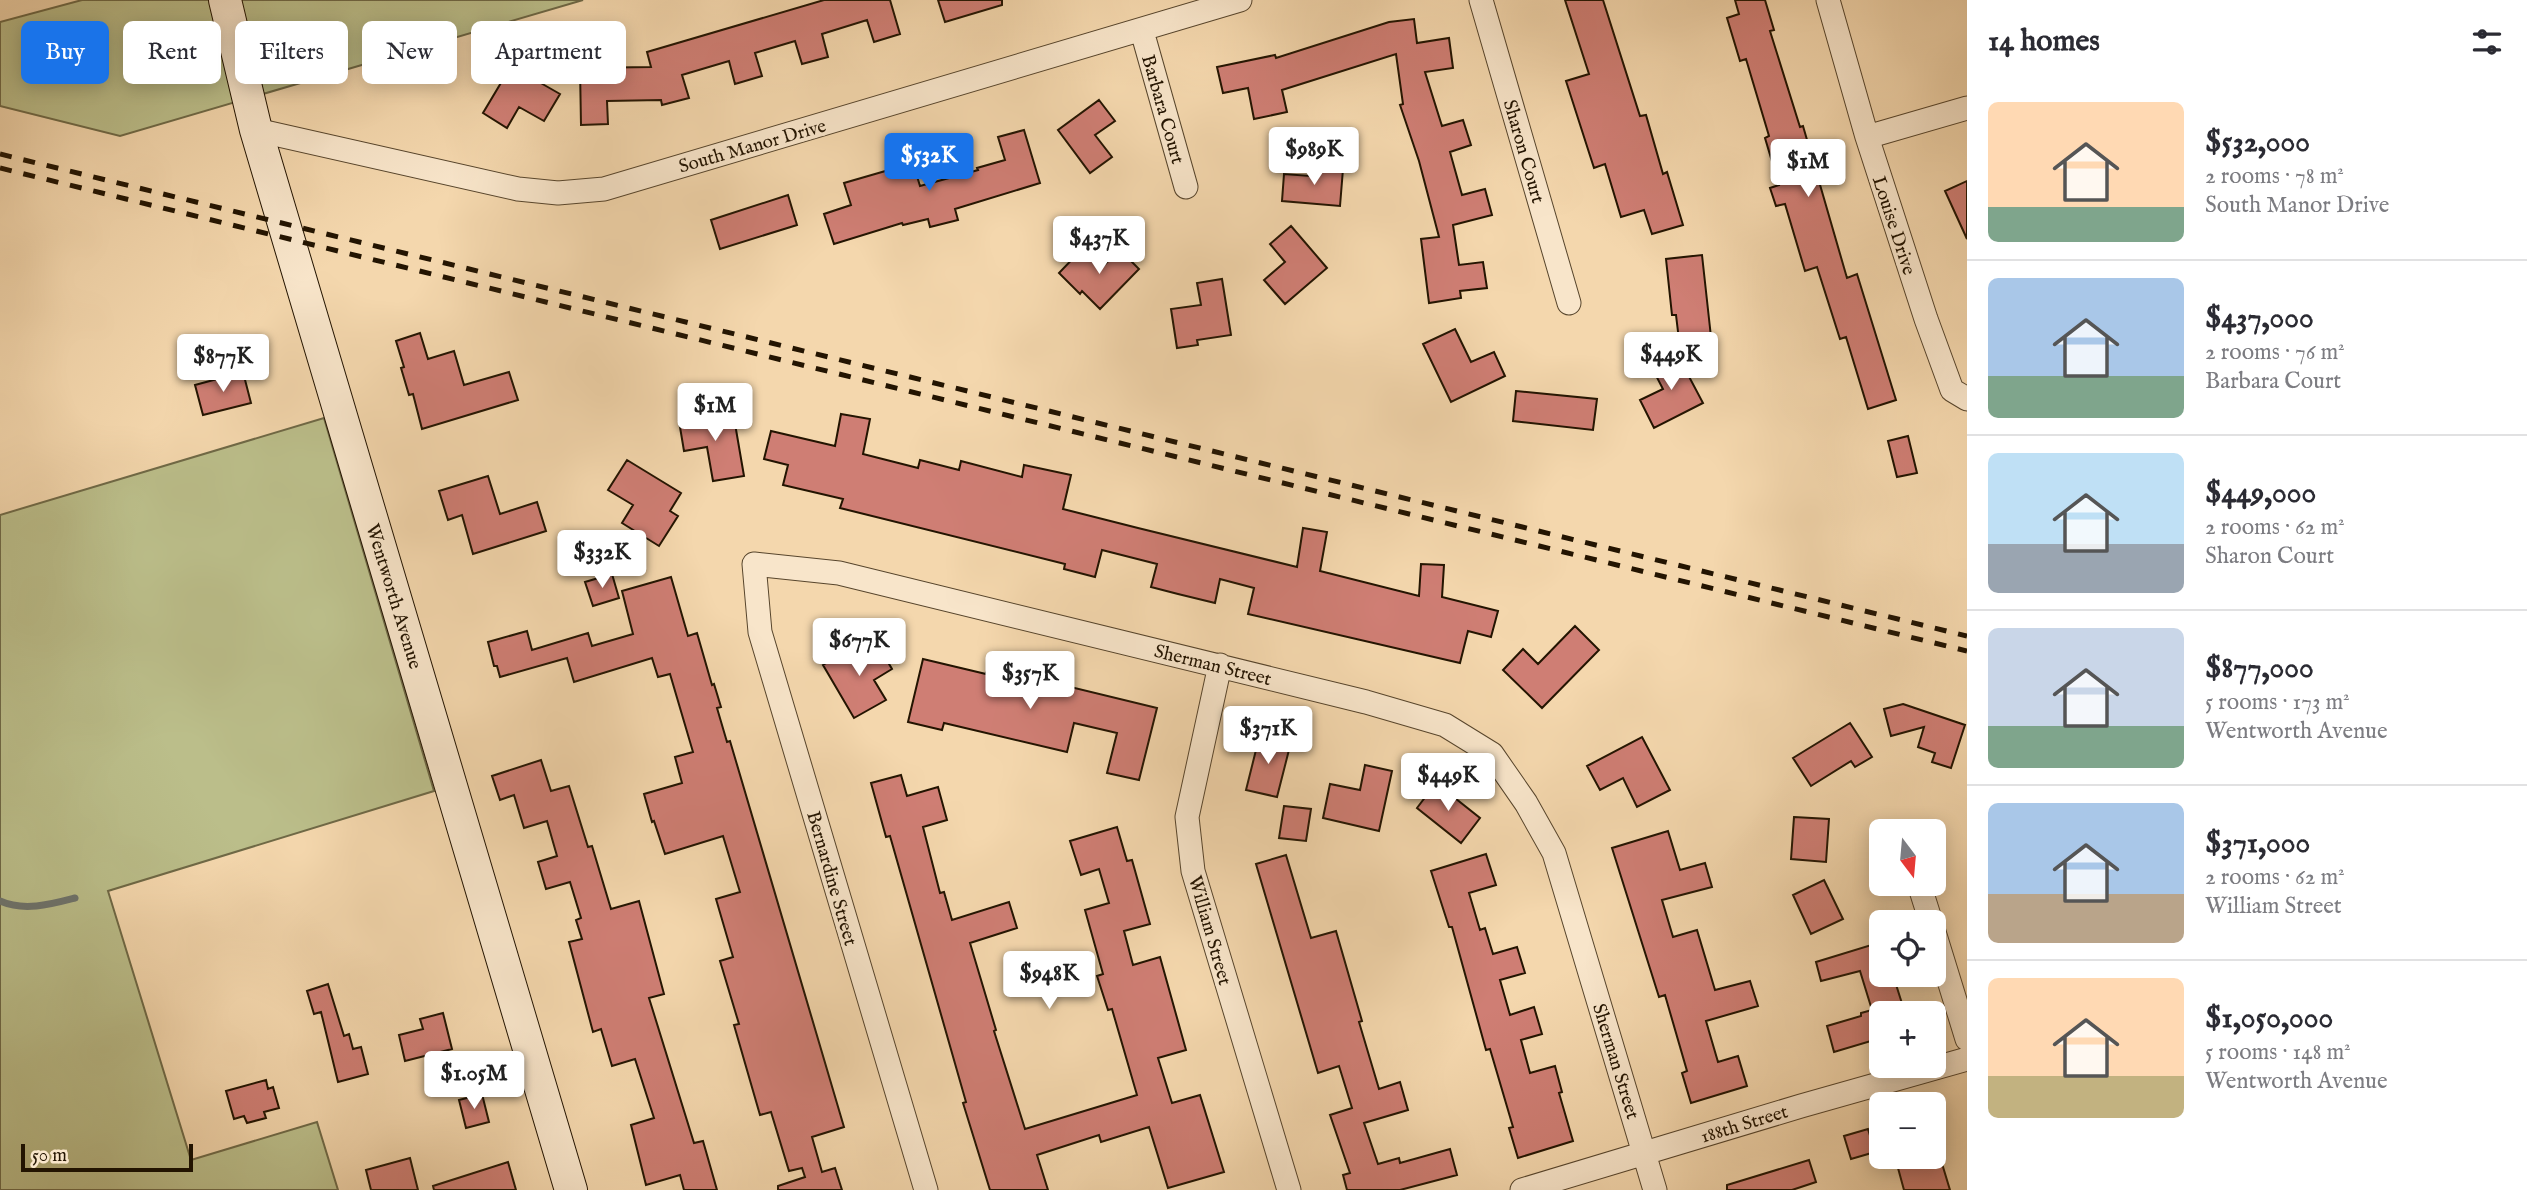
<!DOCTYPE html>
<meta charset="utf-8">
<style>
body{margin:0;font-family:"IM FELL English",serif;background:#f7f7f7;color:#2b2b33;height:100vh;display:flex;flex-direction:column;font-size:26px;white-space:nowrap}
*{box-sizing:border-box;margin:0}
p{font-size:23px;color:#7c7c81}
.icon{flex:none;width:38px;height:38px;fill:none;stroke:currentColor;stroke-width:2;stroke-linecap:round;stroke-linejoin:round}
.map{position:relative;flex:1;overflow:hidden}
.drawer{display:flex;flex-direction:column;background:#fff;width:560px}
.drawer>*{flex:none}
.hud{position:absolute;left:21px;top:21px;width:665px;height:63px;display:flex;gap:14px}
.needle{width:46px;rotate:164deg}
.tools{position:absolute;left:1869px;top:819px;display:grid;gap:14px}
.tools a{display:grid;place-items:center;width:77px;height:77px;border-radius:10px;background:#fff;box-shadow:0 4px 18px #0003;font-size:35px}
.scale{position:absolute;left:21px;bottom:18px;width:172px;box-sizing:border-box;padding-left:7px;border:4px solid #231401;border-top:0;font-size:19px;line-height:24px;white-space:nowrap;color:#231401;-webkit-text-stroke:5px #f8e5ca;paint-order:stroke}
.price{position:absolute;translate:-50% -60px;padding:0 16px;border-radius:7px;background:#fff;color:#222;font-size:23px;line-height:46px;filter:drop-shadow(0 2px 4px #0008)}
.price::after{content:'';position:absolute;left:50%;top:42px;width:21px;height:16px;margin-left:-10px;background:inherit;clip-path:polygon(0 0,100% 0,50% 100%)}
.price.on{background:#1a73e8;color:#fff}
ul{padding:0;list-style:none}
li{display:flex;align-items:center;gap:21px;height:175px;padding:0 21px}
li+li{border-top:2px solid #e1e1e2}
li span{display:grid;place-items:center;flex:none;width:196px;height:140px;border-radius:10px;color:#555}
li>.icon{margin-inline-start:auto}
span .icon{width:84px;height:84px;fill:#fffc;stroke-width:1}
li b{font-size:30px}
h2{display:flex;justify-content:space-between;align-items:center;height:84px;padding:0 21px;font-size:30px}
.chip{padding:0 24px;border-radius:10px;background:#fff;box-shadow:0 4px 18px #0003;font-size:24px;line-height:63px}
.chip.on{background:#1a73e8;color:#fff}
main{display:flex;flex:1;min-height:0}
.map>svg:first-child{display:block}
.green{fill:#bbbe8a;stroke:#6f6946;stroke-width:2}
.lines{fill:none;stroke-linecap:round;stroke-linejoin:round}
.stream{stroke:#6f756e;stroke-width:7}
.building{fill:#cf7e74;stroke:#231401;stroke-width:2}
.street-casing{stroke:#57452c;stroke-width:25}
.secondary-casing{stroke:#231401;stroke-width:34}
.street{stroke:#f8e5ca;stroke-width:23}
.secondary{stroke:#f8e5ca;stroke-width:32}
.rail{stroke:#231401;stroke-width:5;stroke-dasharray:12 12;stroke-linecap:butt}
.labels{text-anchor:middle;stroke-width:7;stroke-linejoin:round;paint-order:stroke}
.street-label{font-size:19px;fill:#231401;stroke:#f8e5ca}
</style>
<main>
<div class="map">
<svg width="1967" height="1190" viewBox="0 0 1967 1190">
<rect width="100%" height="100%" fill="#f4d7ad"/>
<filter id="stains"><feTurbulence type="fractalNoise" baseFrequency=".00286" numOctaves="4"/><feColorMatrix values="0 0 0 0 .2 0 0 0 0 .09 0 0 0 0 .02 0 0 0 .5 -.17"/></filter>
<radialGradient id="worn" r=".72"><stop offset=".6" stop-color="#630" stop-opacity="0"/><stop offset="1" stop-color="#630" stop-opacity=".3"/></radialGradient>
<path class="green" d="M82,0H583L120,136L0,106V22Z
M324,418L434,791L108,891L191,1160L317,1122L338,1190H0V515Z"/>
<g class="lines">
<path class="stream" d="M0,901C24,912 52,904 75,898"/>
</g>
<path class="building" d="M824,0H890L900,34L874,42L867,20L822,34L828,57L802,64L795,41L755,53L762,76L735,84L729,61L682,75L689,98L662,105L661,100L607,101L608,124L581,125L580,68L651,67L647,52Z
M938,0H1002V5L945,22Z
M1565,0H1603L1640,116L1646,115L1663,174L1667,172L1683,225L1652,234L1644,210L1621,217L1605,164L1594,168L1566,81L1589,74Z
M1735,0H1765L1774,30L1770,31L1800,127L1803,126L1847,278L1857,274L1896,400L1868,409L1846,337L1840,339L1817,267L1805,271L1785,204L1776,206L1770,188L1779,185L1765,138L1769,136L1746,59L1740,61L1727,18L1739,14Z
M1414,19L1417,43L1449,38L1453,68L1425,72L1442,126L1463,120L1471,145L1450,152L1462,195L1485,189L1492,215L1453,225L1459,265L1483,262L1487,288L1460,291L1461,298L1429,303L1421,239L1439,237L1419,161L1400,105L1403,104L1396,54L1282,90L1287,112L1254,119L1248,88L1223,93L1217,67L1275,55L1276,58L1389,22Z
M511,66L560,94L544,121L519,107L507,128L483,113Z
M1099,100L1115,121L1095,135L1112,157L1090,173L1058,130Z
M1024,130L1040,183L955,209L958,220L930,227L928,219L903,225L902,223L834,244L824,214L851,205L844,183L913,163L920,186L978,170L977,168L1005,160L998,137Z
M1310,167L1343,169L1340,206L1282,201L1284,174L1310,176Z
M1967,181V239L1945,191Z
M788,195L797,225L720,249L711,220Z
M1291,226L1327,268L1285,304L1264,280L1285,262L1270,244Z
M1083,248L1102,267L1120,250L1139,269L1100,309L1082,291L1080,294L1059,273Z
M1702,255L1711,337L1679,340L1676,315H1672L1666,259Z
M1222,279L1231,335L1197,340L1198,345L1177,348L1171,309L1201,305L1197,283Z
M1455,329L1471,362L1494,352L1505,376L1451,402L1423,344Z
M420,333L428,359L454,351L464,385L509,372L518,400L422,429L413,394L409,395L401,368L404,367L396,341Z
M1676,352L1703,403L1654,428L1640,400L1663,389L1651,366Z
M243,372L251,403L203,415L195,385Z
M1516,391L1597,399L1593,430L1513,421Z
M733,412L744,476L713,481L707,447L684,451L679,421Z
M841,414L870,419L863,454L918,468L920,460L959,470L961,461L1022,477L1024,465L1071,475L1063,509L1138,528L1297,567L1303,528L1327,532L1320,571L1419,596L1421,564L1444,565L1442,597L1498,611L1491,637L1468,631L1460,663L1248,614L1254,588L1220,579L1215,603L1178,594L1151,587L1157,564L1102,550L1095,577L1064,569L1065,564L840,508L843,499L783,485L788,465L764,459L771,431L835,446Z
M1908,436L1917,473L1897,477L1888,441Z
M627,460L681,493L670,511L678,516L659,546L622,523L633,505L608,490Z
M488,476L500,514L537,502L546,531L473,554L462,515L448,520L439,491Z
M612,574L619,598L593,606L585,582Z
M671,577L688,636L697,633L712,685L714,684L721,707L717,708L727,742L730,741L844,1127L812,1137L822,1172L835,1168L842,1190H778V1186L805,1177L802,1168L789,1171L771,1112L760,1115L734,1025L739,1024L720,961L733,957L716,899L740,892L723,836L665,854L654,821L652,822L644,794L682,783L675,757L693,752L670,674L658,677L652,658L574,682L567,658L500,677L497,666H494L488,642L527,631L532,650L588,633L592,646L633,634L622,591Z
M1575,626L1599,650L1542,708L1503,670L1523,649L1538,664Z
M876,642L892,669L874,680L886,700L854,718L823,665L853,647L857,654Z
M923,659L986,674L988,667L1157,708L1139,780L1107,773L1117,733L1074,723L1067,752L944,723L942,730L908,722Z
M1903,704L1965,725L1951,768L1932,762L1935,753L1918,747L1924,727L1891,736L1884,709Z
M1850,723L1872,757L1855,767L1851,761L1811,786L1793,758Z
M1260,734L1291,742L1277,797L1246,790Z
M1642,737L1670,790L1637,807L1623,778L1600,790L1587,766Z
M541,760L551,791L569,786L588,847L592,846L611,909L639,901L664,994L649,998L694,1143L703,1141L717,1190H684L680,1175L646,1185L631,1125L654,1118L635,1059L612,1066L601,1029L593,1032L569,942L582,939L576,920L581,918L570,882L546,889L538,862L557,856L547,821L524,828L514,795L500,800L492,776Z
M1365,765L1392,771L1379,831L1323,818L1330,784L1360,790Z
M901,775L907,796L938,787L947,820L923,827L940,893L944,892L952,920L1009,902L1017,928L970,943L996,1030L994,1031L1025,1129L1137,1095L1112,1009L1108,1010L1097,976L1103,974L1085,910L1109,903L1099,869L1081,875L1070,841L1117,827L1127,861L1132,860L1150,924L1124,931L1133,965L1160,957L1186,1050L1158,1058L1172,1103L1200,1095L1224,1172L1168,1188L1149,1127L1101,1142L1099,1135L1037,1155L1048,1190H990L963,1103L966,1102L890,836L886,837L871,783Z
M1436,783L1480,818L1461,843L1417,808Z
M1284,806L1311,809L1306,841L1279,838Z
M1794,817L1829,819L1826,862L1791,859Z
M1668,831L1680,870L1705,863L1712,887L1662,900L1673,937L1697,930L1715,990L1750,981L1758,1006L1706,1021L1718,1062L1738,1056L1747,1086L1691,1103L1682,1073L1687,1071L1665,995L1659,997L1612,848Z
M1486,854L1496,885L1469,893L1480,930L1485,928L1493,954L1517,947L1525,973L1500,980L1510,1015L1534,1007L1542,1034L1521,1040L1530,1073L1555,1066L1562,1092L1559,1093L1573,1141L1518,1158L1509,1128L1513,1127L1490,1049L1486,1050L1452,927H1449L1431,871Z
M1286,855L1311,938L1336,931L1362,1021L1359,1022L1379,1089L1400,1082L1408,1110L1364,1123L1378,1164L1399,1158L1400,1163L1450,1149L1457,1175L1400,1190H1347L1343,1175L1350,1173L1330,1115L1352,1108L1339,1066L1318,1073L1256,864Z
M1824,880L1843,919L1811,934L1793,895Z
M1881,942V975H1893L1905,1013H1881V1038L1834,1052L1827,1026L1861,1016V1013L1872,1010L1860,971L1821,981L1816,962Z
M328,984L344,1036L349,1034L353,1049L361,1047L368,1074L338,1082L321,1012L314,1014L307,991Z
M443,1013L452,1049L405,1061L399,1035L423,1029L420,1019Z
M266,1080L268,1089L273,1087L279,1108L264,1112L266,1118L247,1123L244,1116L234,1119L226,1091Z
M482,1094L489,1122L466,1128L459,1100Z
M1868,1129L1875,1152L1851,1159L1844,1136Z
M1895,1157H1940L1950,1190H1904Z
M410,1158L418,1190H371L366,1170Z
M1809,1160L1816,1182L1792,1190H1727V1185Z
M508,1162L516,1190H434L433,1186Z"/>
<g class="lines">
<g class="street-casing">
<path id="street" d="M1481,0L1569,303
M1828,0L1867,137L1926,319L1952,390L1967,399
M1142,31L1186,187
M256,130L518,189L558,193L604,189L1240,0
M1867,137L1967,108
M1220,665L1187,817L1193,871L1289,1190
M1919,884L1931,922
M1934,932L1967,1039
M926,1190L760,632L754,564L839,573L1366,702L1445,725L1492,754L1526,803L1554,853L1655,1190
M1522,1190L1801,1106L1967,1059"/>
</g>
<g class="secondary-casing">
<path id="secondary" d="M225,0L256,130L571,1190"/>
</g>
<use href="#street" class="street"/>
<use href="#secondary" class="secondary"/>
<path class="rail" d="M0,154L1967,636
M0,168L1967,651"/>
</g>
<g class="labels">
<g class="street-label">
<text transform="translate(1164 109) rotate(74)" y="7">Barbara Court</text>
<text transform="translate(752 145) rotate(-16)" y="7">South Manor Drive</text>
<text transform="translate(1525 151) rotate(74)" y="7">Sharon Court</text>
<text transform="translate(1895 225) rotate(72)" y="7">Louise Drive</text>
<text transform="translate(395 596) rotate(73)" y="7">Wentworth Avenue</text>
<text transform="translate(1213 664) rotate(14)" y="7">Sherman Street</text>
<text transform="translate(833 878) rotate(74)" y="7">Bernardine Street</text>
<text transform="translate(1211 930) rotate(74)" y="7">William Street</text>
<text transform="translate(1617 1061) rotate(73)" y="7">Sherman Street</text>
<text transform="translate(1744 1123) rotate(-17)" y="7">188th Street</text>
</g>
</g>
<rect width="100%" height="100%" filter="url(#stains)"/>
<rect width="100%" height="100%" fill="url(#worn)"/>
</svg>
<div class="tools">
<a><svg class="needle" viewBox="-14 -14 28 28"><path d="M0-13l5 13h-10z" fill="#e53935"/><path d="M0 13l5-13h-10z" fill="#7c7c81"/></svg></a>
<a><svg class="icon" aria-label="locate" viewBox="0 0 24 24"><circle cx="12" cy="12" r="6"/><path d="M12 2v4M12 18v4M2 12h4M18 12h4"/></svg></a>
<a>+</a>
<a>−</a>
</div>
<div class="scale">50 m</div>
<b class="price" style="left:1314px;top:187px">$989K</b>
<b class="price on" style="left:929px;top:193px">$532K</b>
<b class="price" style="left:1808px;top:199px">$1M</b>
<b class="price" style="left:1099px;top:276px">$437K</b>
<b class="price" style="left:1671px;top:392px">$449K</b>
<b class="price" style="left:223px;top:394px">$877K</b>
<b class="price" style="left:715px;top:443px">$1M</b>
<b class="price" style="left:602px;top:590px">$332K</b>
<b class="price" style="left:859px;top:678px">$677K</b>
<b class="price" style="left:1030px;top:711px">$357K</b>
<b class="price" style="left:1268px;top:766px">$371K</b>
<b class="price" style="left:1448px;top:813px">$449K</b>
<b class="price" style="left:1049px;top:1011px">$948K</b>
<b class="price" style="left:474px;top:1111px">$1.05M</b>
<div class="hud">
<a class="chip on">Buy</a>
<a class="chip">Rent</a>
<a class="chip">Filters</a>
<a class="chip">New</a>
<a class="chip">Apartment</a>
</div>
</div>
<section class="drawer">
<h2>14 homes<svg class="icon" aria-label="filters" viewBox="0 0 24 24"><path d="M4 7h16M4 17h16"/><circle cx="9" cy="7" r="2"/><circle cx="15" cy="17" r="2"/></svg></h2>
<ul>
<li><span style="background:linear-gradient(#ffd9b3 75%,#7fa58c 0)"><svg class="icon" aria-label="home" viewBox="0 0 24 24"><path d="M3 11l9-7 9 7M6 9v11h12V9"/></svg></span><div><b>$532,000</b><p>2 rooms · 78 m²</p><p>South Manor Drive</p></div></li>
<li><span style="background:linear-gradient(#a9c7e8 70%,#7fa58c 0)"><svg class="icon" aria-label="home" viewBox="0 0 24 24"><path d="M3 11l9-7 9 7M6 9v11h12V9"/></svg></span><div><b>$437,000</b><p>2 rooms · 76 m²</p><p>Barbara Court</p></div></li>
<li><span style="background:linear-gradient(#bfe0f5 65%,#9aa5b1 0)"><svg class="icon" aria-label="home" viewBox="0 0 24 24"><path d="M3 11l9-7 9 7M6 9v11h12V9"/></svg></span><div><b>$449,000</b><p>2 rooms · 62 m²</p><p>Sharon Court</p></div></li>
<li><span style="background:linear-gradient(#c9d6e8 70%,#7fa58c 0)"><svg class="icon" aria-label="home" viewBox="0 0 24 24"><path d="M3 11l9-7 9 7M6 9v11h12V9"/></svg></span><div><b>$877,000</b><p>5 rooms · 173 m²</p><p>Wentworth Avenue</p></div></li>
<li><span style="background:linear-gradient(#a9c7e8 65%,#b9a48a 0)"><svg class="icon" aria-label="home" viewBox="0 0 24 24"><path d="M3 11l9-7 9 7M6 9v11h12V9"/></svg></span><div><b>$371,000</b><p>2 rooms · 62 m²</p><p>William Street</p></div></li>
<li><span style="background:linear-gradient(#ffd9b3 70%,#c2b280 0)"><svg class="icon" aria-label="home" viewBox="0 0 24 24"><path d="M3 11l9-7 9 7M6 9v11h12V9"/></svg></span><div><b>$1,050,000</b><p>5 rooms · 148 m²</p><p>Wentworth Avenue</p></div></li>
</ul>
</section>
</main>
